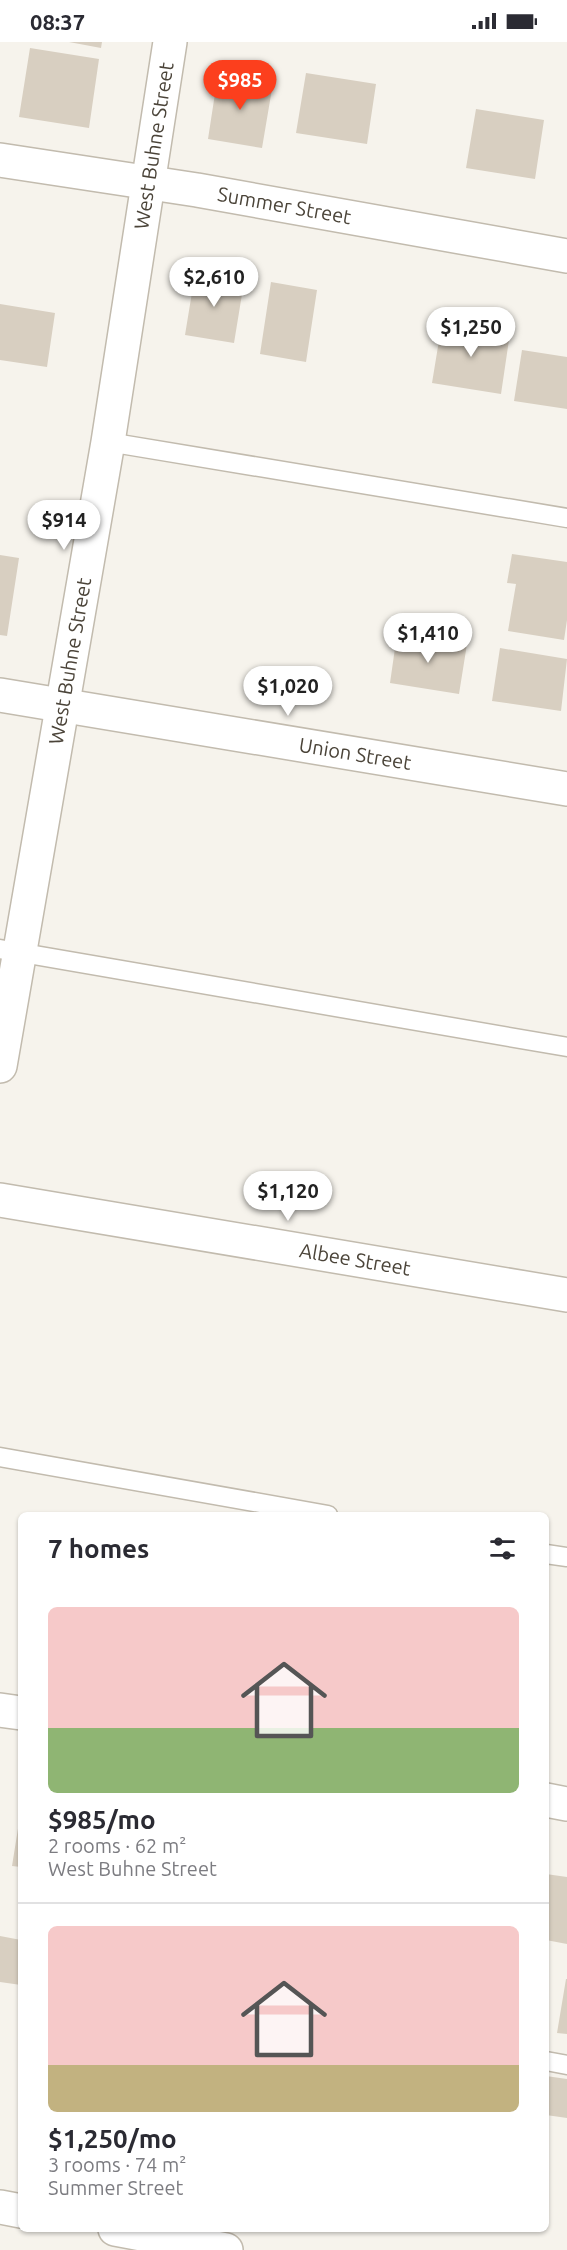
<!DOCTYPE html>
<meta charset="utf-8">
<style>
body{margin:0;font-family:Ubuntu,sans-serif;background:#f7f7f7;color:#2b2b33;height:100vh;display:flex;flex-direction:column;font-size:22px;white-space:nowrap}
*{box-sizing:border-box;margin:0}
p{font-size:20px;color:#7c7c81}
.icon{flex:none;width:33px;height:33px;fill:none;stroke:currentColor;stroke-width:2;stroke-linecap:round;stroke-linejoin:round}
.map{position:relative;flex:1;overflow:hidden}
.details{position:absolute;left:18px;top:1470px;width:531px;height:720px;display:flex;flex-direction:column;background:#fff;border-radius:9px;box-shadow:0 2px 4px #0004}
.details>*{flex:none}
.price{position:absolute;translate:-50% -51px;padding:0 14px;border-radius:21px;background:#fff;color:#222;font-size:20px;line-height:39px;filter:drop-shadow(0 2px 3px #0008)}
.price::after{content:'';position:absolute;left:50%;top:36px;width:18px;height:14px;margin-left:-9px;background:inherit;clip-path:polygon(0 0,100% 0,50% 100%)}
.price.active{background:#fc3f1d;color:#fff}
ul{padding:0;list-style:none}
li{display:grid;align-content:center;gap:12px;height:318px;padding:0 30px}
li+li{border-top:2px solid #e1e1e2}
li span{display:grid;place-items:center;height:186px;border-radius:9px;color:#555}
li>.icon{margin-inline-start:auto}
span .icon{width:108px;height:108px;fill:#fffc;stroke-width:1}
li b{font-size:26px}
h2{display:flex;justify-content:space-between;align-items:center;height:72px;padding:0 30px;font-size:26px}
.status{display:flex;justify-content:space-between;align-items:center;height:42px;padding:0 30px;background:#fff;direction:ltr}
.status svg{height:16px;fill:currentColor}
.map>svg:first-child{display:block}
.building{fill:#d8cfc1}
.lines{fill:none;stroke-linecap:round;stroke-linejoin:round}
.service-casing{stroke:#c2bbae;stroke-width:21}
.minor-casing{stroke:#c2bbae;stroke-width:36}
.tertiary-casing{stroke:#c2bbae;stroke-width:36}
.service{stroke:#fff;stroke-width:18}
.minor{stroke:#fff;stroke-width:33}
.tertiary{stroke:#fff;stroke-width:33}
.labels{text-anchor:middle;stroke-width:6;stroke-linejoin:round;paint-order:stroke}
.street-label{font-size:20px;fill:#4b4439;stroke:#fff}
</style>
<div class="status"><b>08:37</b><svg viewBox="0 0 49 12"><path d="M0 12V9h3v3zM5 12V6h3v6zM10 12V3h3v9zM15 12V0h3v12zM26 1h20v11H26zM47 4h2v5h-2z"/></svg></div>
<div class="map">
<svg width="567" height="2208" viewBox="0 0 567 2208">
<rect width="100%" height="100%" fill="#f6f3ec"/>
<path class="building" d="M69,0H102L101,6Z
M30,6L99,17L89,86L19,75Z
M306,31L376,42L367,102L296,91Z
M218,32L273,41L262,106L208,97Z
M476,67L544,78L535,137L466,126Z
M195,232L244,240L234,301L185,293Z
M271,240L317,248L306,320L260,312Z
M0,262L55,271L47,325L0,318Z
M442,280L510,291L501,352L432,341Z
M522,308L567,315V367L514,359Z
M512,512L567,520V578L564,598L508,589L516,542L507,541Z
M0,513L19,516L7,594L0,593Z
M397,592L467,602L459,652L390,641Z
M500,606L567,617L561,669L492,659Z
M20,1774H21V1825L12,1824Z
M546,1832L567,1835V1902L546,1898Z
M0,1894L21,1898V1943L0,1940Z
M566,1937H567V1992L557,1991Z
M546,2034L567,2037V2076L546,2073Z"/>
<g class="lines">
<g class="service-casing">
<path id="service" d="M108,400L567,476
M0,907L567,1005
M0,1415L328,1473
M546,1512L567,1515
M546,2019L567,2023"/>
</g>
<g class="minor-casing">
<g id="minor">
<path id="s1" d="M0,118L197,148L567,214"/>
<path id="s2" d="M0,653L567,747"/>
<path id="s3" d="M0,1158L567,1253"/>
<path d="M0,2165L21,2169"/>
<path d="M115,2187L226,2208"/>
</g>
</g>
<g class="tertiary-casing">
<g id="tertiary">
<path id="s4" d="M0,1024L108,400L170,0"/>
<path d="M0,1668L21,1671"/>
<path d="M546,1758L567,1762"/>
</g>
</g>
<use href="#service" class="service"/>
<use href="#minor" class="minor"/>
<use href="#tertiary" class="tertiary"/>
</g>
<g class="labels">
<g class="street-label">
<text dy="7" stroke="none"><textPath href="#s4" startOffset="933">West Buhne Street</textPath></text>
<text dy="7" stroke="none"><textPath href="#s1" startOffset="288">Summer Street</textPath></text>
<text dy="7" stroke="none"><textPath href="#s4" startOffset="411">West Buhne Street</textPath></text>
<text dy="7" stroke="none"><textPath href="#s2" startOffset="360">Union Street</textPath></text>
<text dy="7" stroke="none"><textPath href="#s3" startOffset="360">Albee Street</textPath></text>
</g>
</g>
</svg>
<b class="price active" style="left:240px;top:69px">$985</b>
<b class="price" style="left:214px;top:266px">$2,610</b>
<b class="price" style="left:471px;top:316px">$1,250</b>
<b class="price" style="left:64px;top:509px">$914</b>
<b class="price" style="left:428px;top:622px">$1,410</b>
<b class="price" style="left:288px;top:675px">$1,020</b>
<b class="price" style="left:288px;top:1180px">$1,120</b>
<section class="details">
<h2>7 homes<svg class="icon" aria-label="filters" viewBox="0 0 24 24"><path d="M4 7h16M4 17h16"/><circle cx="9" cy="7" r="2"/><circle cx="15" cy="17" r="2"/></svg></h2>
<ul>
<li><span style="background:linear-gradient(#f6c9c9 65%,#8fb573 0)"><svg class="icon" aria-label="home" viewBox="0 0 24 24"><path d="M3 11l9-7 9 7M6 9v11h12V9"/></svg></span><div><b>$985/mo</b><p>2 rooms · 62 m²</p><p>West Buhne Street</p></div></li>
<li><span style="background:linear-gradient(#f6c9c9 75%,#c2b280 0)"><svg class="icon" aria-label="home" viewBox="0 0 24 24"><path d="M3 11l9-7 9 7M6 9v11h12V9"/></svg></span><div><b>$1,250/mo</b><p>3 rooms · 74 m²</p><p>Summer Street</p></div></li>
</ul>
</section>
</div>
